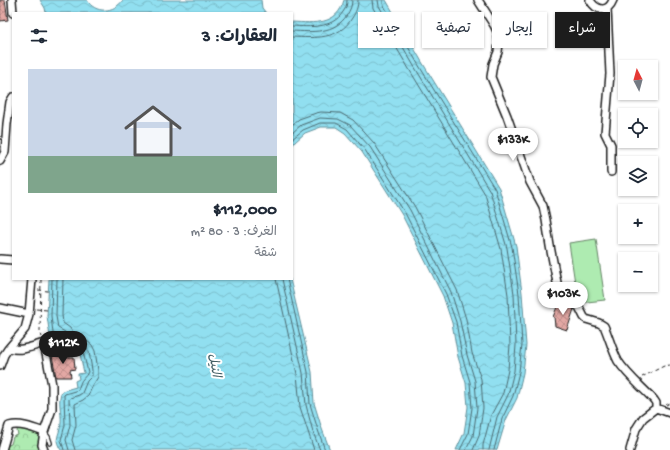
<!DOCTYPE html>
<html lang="ar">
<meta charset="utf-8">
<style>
body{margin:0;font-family:"Gochi Hand","Playpen Sans Arabic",sans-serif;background:#f6f6f7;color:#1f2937;direction:rtl;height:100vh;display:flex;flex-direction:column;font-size:15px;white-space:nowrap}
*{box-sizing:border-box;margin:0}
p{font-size:13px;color:#747a83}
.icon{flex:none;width:22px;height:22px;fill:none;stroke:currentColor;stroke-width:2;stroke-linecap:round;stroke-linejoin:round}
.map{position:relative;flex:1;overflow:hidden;direction:ltr}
.details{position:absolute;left:12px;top:12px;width:281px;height:268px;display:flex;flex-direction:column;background:#fff;border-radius:0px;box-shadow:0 1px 3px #0004;direction:rtl}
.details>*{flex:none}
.guide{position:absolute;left:305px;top:12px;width:305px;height:36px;direction:rtl;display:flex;gap:8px}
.needle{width:26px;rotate:354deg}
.tools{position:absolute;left:618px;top:60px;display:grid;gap:8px}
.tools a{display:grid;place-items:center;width:40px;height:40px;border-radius:0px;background:#fff;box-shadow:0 1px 3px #0004;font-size:20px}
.price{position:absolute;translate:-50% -34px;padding:0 9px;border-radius:14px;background:#fff;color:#222;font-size:13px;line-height:26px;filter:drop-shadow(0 1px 2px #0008)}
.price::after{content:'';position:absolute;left:50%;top:24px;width:12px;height:9px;margin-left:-6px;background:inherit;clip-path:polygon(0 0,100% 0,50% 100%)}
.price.current{background:#1c1c1c;color:#fff}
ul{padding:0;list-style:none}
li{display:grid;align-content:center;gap:8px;height:212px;padding:0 16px}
li span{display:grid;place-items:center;height:124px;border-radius:0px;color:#555}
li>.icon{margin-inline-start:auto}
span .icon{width:72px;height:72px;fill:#fffc;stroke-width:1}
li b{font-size:17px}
h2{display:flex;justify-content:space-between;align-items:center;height:48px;padding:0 16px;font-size:17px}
.tag{padding:0 14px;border-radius:0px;background:#fff;box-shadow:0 1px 3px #0004;font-size:14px;line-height:36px}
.tag.current{background:#1c1c1c;color:#fff}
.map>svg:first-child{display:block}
.forest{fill:url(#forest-crowns);stroke:#658466}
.pitch{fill:#aeebb1;stroke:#658466}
.water{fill:url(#water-waves);stroke:#62919b}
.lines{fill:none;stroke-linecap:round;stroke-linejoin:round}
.shore{stroke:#4b6a71;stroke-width:1}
.building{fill:url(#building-cross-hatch);stroke:#1c1c1c}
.service-casing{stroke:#1c1c1c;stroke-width:6}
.minor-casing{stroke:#1c1c1c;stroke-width:10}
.path{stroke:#1c1c1c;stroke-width:1;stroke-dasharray:4 3;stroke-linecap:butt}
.service{stroke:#fff;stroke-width:3.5}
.minor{stroke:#fff;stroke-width:7}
.labels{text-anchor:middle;stroke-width:4;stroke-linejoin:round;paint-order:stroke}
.water-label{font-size:13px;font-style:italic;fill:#456066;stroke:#fff}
</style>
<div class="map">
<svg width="670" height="450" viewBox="0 0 670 450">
<defs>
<pattern id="forest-crowns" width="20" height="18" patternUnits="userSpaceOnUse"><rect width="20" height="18" fill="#aeebb1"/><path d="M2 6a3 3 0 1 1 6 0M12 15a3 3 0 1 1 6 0" fill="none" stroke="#95c998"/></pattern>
<pattern id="water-waves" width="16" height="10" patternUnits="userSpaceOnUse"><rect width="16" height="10" fill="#91dff0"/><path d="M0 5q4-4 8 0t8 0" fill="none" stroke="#7cbfcd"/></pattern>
<pattern id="building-cross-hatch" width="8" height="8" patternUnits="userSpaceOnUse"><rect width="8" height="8" fill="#e3a8a4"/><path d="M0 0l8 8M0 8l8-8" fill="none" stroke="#c2908d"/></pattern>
</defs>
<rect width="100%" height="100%" fill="#fff"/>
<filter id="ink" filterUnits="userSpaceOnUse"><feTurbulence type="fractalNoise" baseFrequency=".025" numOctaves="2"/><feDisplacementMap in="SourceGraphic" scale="8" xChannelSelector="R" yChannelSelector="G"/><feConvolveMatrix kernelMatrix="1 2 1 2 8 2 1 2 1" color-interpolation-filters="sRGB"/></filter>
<g filter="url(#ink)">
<path class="forest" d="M18,427L36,432L42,437L39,450H4V447L11,444L13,437L18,435L17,431Z"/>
<path class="pitch" d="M596,239L605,300L578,303L569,243Z"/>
<path class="water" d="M40,0H87C95,14 114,13 123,0H261L262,8L266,13H46L45,8Z
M344,0H386L422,62L499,188L516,246L522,293L526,345L523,373L517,398L506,420L497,450H456L464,433L468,407L466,383L458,357L452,323L443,296L402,215L362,152L345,133L336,127H321L305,133L295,142L292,146V22C314,23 337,26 344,0Z
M49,279H290L312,372L314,403L322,429L330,450H61C59,447 58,445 57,441C57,435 61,429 61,423C62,412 57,400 62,391L76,387L75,381L79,379L78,374L84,373L80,354H76L68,349L61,346L59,339L50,337L47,316Z"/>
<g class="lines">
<path class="shore" d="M372,0L373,8L409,69L485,194L501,249L508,295L510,345L508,370L503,393L491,415L483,445V450
M378,0L379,6L414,66L490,191L507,248L514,294L516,345L514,371L508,395L497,417L489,450
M383,0V4L418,64L495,189L512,247L519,294L522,345L519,372L513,396L502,419L494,450
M292,26C310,27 332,29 343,12C346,8 347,5 347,0
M292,31C312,32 335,34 347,15C350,10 352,6 352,0
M292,37C315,38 339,40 352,18C356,12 358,7 358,0
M292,125L299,119L316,113L321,112L340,113L353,120L374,143L415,207L457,290L466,319L472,353L481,379L483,408L479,436L473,450
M292,133L301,125L320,118L338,119L350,125L370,147L410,210L451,292L460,321L467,355L475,381L477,408L473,436L466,450
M292,139L303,130L320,123H336L347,129L365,150L405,213L446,294L456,322L462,356L470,382L472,408L468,434L460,450
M52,279L51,316L53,333L54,334L62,336L65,343L76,350H80L83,352L88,372C86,377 81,379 80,384C79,386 79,388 78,390L65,394L64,395L65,425L61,440L64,450
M57,279L56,316L58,328L65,332L69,340L78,345L84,346L87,349L89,352L92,370V376L87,381L82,393L79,395L70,398L69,399L70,425L66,440L69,450
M63,279L62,315L63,323L70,328L74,335L80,339L87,341L92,345L95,351L98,370V377L93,385L88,396L83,400L75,404L76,425L72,440L75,450
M276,279L297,374L300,407L314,450
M282,279L303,373L306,405L313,432L320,450
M287,279L308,372L310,404L318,430L325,450"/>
</g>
<path class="building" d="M0,0H5L8,20L0,21Z
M559,302L566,304L574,309L567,330L555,326L554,317H553Z
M51,350L55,351L56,356L65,355L66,357H74L75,369L70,370L71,377H56Z"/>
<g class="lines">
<g class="service-casing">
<path id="service" d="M45,433L48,437L50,443"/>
</g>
<g class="minor-casing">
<path id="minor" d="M12,0L13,13
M478,0L494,25L498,33L499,43L498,52L493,64L491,77L507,116L530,182L543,206L546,220L550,246L558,288L562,294L570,301L579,307L584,317L586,319L599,323L604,326C609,337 612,350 618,361C628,376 642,387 654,400L656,403V408
M590,0C596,11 608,13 613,0
M607,8L610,74L605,133L611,145V172
M0,161L5,152L7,124L10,102L13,97
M0,259L13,260
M0,308L29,314
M0,366L4,355L8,349L25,329L29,314L32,279
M656,408L670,413
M2,450L9,426C21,423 33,428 44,432L52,409V385L44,343C34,346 20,352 9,348
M44,450L42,445L44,432
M630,450L636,429L643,418L656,408"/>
</g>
<path class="path" d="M41,279L40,332L42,337
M38,290L48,291
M36,309L47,310
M642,377L664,366L670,365
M666,405L670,403"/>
<use href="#service" class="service"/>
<use href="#minor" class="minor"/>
</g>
</g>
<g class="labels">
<g class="water-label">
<text transform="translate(216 365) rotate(81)" y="5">النيل</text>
</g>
</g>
</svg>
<div class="tools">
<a><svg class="needle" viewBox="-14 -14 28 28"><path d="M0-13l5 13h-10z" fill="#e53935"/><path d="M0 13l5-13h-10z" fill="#747a83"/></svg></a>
<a><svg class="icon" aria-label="locate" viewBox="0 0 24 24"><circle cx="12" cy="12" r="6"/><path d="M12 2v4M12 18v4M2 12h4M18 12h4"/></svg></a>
<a><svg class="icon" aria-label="layers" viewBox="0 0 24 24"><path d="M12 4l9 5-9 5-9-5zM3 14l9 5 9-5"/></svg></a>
<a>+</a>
<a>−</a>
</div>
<b class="price" style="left:513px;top:162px">$133K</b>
<b class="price" style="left:563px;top:316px">$103K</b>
<b class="price current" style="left:63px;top:365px">$112K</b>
<div class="guide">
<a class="tag current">شراء</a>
<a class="tag">إيجار</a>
<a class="tag">تصفية</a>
<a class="tag">جديد</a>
</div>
<section class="details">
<h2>العقارات: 3<svg class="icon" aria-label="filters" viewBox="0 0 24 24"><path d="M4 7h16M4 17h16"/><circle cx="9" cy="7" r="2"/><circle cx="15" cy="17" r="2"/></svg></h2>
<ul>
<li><span style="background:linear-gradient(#c9d6e8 70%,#7fa58c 0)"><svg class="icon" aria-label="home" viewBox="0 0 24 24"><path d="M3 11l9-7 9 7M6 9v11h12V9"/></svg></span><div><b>$112,000</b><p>الغرف: 3 · 80 m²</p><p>شقة</p></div></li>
</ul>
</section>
</div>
